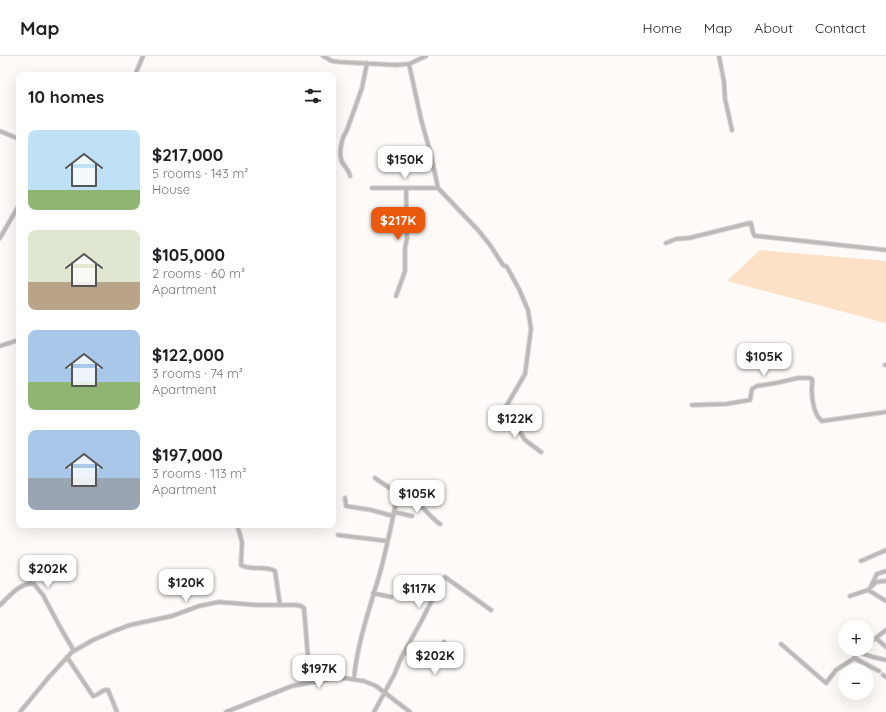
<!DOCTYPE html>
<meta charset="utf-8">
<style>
body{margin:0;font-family:Quicksand,sans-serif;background:#f6f6f6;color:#202124;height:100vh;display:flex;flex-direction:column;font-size:15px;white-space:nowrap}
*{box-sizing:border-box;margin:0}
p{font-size:13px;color:#757577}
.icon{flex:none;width:22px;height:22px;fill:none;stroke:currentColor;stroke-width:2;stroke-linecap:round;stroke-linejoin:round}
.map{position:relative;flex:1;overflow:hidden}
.panel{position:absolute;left:16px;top:16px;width:320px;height:456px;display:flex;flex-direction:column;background:#fff;border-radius:8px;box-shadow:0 4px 16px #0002}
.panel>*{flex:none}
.controls{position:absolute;left:838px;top:564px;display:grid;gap:8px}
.controls a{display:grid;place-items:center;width:36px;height:36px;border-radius:50%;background:#fff;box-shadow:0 4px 16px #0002;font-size:20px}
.price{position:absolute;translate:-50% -34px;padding:0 9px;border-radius:8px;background:#fff;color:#222;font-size:13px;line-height:26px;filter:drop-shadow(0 1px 2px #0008)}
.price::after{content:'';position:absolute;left:50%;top:24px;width:12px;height:9px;margin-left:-6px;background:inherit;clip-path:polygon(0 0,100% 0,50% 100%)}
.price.selected{background:#ea580c;color:#fff}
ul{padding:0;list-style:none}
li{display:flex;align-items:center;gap:12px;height:100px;padding:0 12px}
li span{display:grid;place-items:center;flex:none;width:112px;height:80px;border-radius:8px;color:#555}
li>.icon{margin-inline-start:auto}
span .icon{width:48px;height:48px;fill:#fffc;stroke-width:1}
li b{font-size:17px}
h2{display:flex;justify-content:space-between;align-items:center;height:48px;padding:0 12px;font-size:17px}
header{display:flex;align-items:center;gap:24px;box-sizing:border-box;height:56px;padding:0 20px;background:#fff;border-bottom:1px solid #e0e0e0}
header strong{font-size:19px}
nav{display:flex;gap:22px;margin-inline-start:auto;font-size:14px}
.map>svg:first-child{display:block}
.green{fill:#fde1c6}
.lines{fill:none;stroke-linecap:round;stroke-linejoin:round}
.street-casing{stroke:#dad7d5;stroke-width:5.5}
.street{stroke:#bbbab9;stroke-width:3.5}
</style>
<header>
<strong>Map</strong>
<nav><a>Home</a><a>Map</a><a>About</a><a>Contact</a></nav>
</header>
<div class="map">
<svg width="886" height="656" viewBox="0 0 886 656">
<rect width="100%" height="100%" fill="#fdfaf7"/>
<path class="green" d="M760,194L886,205V267L727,225Z"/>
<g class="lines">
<g class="street-casing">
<path id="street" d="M323,0L332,5L339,6L396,9L409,8L421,63L431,99L438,132L478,174L490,189L503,209L507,211L519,233L528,254L531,273L525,318L500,361
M719,0L724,26L725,43L732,74
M409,8L426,0
M135,19L143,0
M0,75L19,83
M350,120C349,114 345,111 342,106C338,97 342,81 347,74L362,32L367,7
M372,132H438
M0,182L19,149
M666,187L676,183L689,182L750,167H751L753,177L755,180H758L886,194
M396,240L405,215V192L407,182L406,132
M0,290L19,284
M885,309H886
M692,349L726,348L750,344L752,333L757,330L776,327L798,322H809L812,323C813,328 811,332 812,337C812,346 815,360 822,365L886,356
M503,356L517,371L525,384L541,396
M375,422L391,433L398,436
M345,442L346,450L371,454L393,460
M397,442C406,445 417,447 424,453C429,458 434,464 440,468
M394,456L412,460
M238,472L242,486L241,509C250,515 265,509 275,515L280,549
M338,479L387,485
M861,505L886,494
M870,532L877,518L886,515
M870,532L876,526L886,525
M373,537L391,541
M850,540L868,534L886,545
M0,549C9,541 21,525 34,528L43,539L60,571L74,595
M876,582L886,591
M781,588L826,627L836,614L853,603L861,593
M867,589L886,574
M404,596C417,603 422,609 437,612C441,602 440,595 444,586
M858,596L873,601L886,604
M67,601L93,640C98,640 103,632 108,634L117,656
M854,602L879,615
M883,619L886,621
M354,623C357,586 371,549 381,513C388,487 393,460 399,433
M20,656L49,621L72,596L93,584L114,575L130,569L172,560L199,550L219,546L257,549H296L301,550L304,552L310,627
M226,656L292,630L330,623L344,622L364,625L376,630L410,656
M374,656L394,619L402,600L422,564L439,530L445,521L491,554"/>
</g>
<use href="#street" class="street"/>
</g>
</svg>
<div class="controls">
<a>+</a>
<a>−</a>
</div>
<b class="price" style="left:405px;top:124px">$150K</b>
<b class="price selected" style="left:398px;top:185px">$217K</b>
<b class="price" style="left:764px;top:321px">$105K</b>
<b class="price" style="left:515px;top:383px">$122K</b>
<b class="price" style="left:417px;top:458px">$105K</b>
<b class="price" style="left:48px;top:533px">$202K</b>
<b class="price" style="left:186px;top:547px">$120K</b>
<b class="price" style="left:419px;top:553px">$117K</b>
<b class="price" style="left:435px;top:620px">$202K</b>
<b class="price" style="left:319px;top:633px">$197K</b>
<section class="panel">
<h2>10 homes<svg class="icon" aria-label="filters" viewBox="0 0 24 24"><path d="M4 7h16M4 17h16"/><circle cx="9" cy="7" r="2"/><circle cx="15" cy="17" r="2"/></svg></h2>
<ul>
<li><span style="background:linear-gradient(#bfe0f5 75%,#8fb573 0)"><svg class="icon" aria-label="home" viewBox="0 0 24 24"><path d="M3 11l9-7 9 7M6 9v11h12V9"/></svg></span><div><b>$217,000</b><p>5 rooms · 143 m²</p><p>House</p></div></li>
<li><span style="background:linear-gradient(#dfe7d0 65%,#b9a48a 0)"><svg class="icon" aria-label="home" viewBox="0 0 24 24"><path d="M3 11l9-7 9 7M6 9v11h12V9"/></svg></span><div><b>$105,000</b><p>2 rooms · 60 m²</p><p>Apartment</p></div></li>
<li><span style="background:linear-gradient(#a9c7e8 65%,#8fb573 0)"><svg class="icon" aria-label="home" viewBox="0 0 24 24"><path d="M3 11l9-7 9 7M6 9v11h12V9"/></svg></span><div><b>$122,000</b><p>3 rooms · 74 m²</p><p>Apartment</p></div></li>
<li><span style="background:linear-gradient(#a9c7e8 60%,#9aa5b1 0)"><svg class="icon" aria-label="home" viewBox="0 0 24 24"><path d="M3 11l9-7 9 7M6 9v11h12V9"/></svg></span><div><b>$197,000</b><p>3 rooms · 113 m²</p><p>Apartment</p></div></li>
</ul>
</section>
</div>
